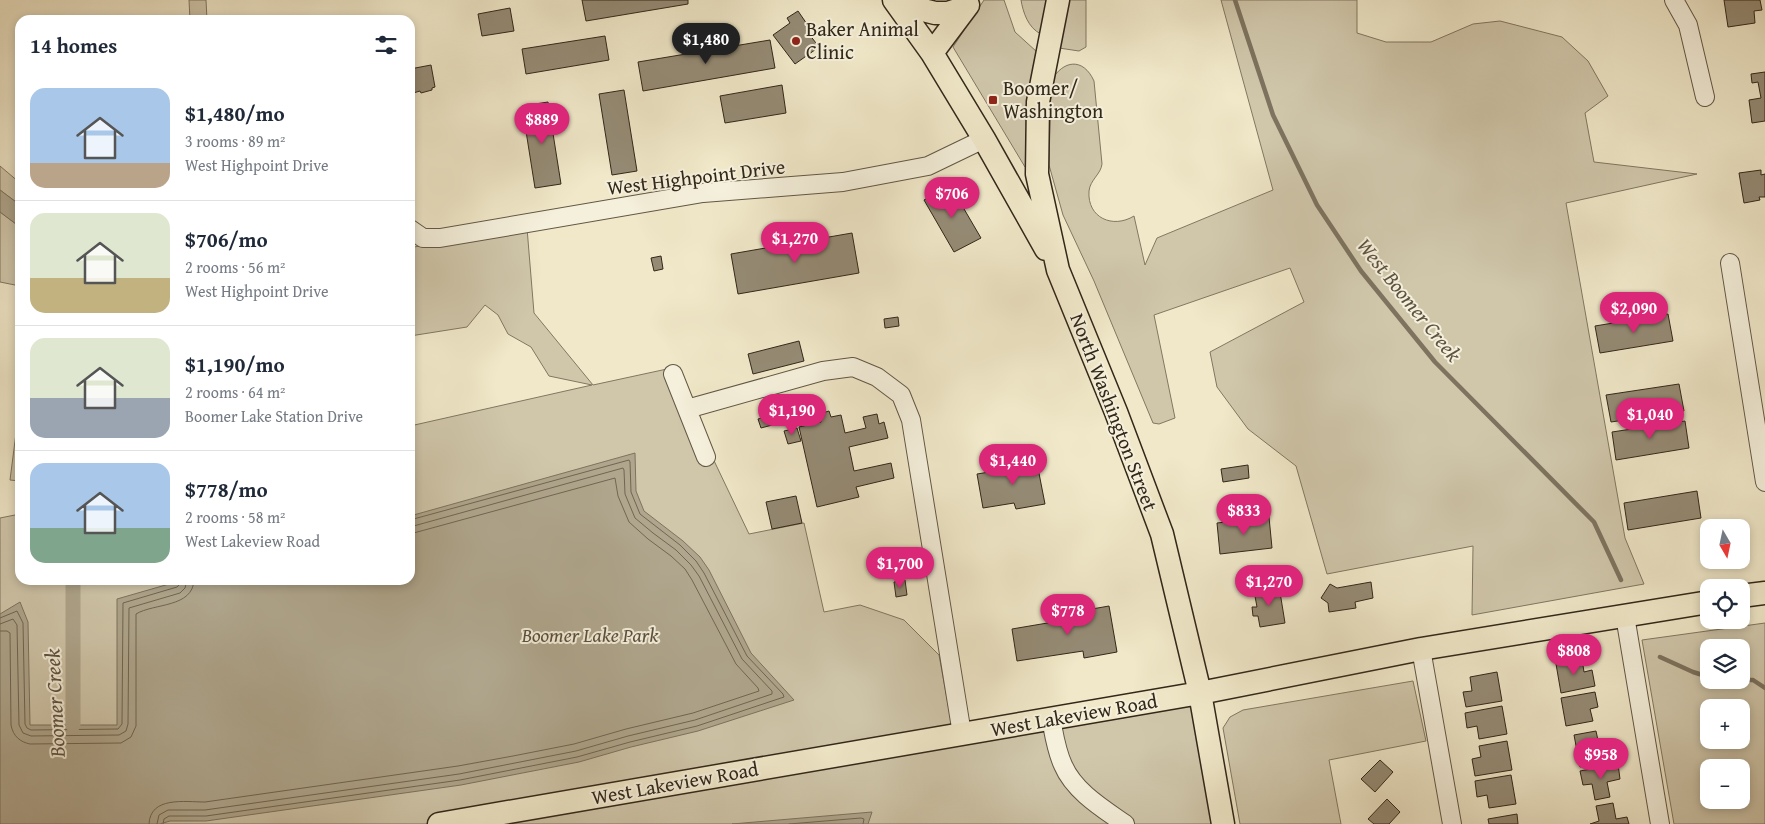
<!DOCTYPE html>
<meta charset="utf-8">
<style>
body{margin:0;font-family:"Gentium Book Plus",serif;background:#f2f2f3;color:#1f2937;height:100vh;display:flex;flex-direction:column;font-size:19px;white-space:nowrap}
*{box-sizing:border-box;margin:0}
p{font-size:16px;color:#747a83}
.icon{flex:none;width:28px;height:28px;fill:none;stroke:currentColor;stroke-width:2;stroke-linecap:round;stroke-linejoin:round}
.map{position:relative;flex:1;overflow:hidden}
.details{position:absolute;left:15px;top:15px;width:400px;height:570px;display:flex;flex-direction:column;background:#fff;border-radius:15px;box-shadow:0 2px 8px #0003}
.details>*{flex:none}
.needle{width:32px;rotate:171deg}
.fabs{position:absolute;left:1700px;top:519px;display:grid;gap:10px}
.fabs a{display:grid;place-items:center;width:50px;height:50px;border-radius:10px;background:#fff;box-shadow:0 2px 8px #0003;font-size:25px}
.price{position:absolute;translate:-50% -42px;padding:0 11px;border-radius:18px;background:#db2777;color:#fff;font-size:16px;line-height:32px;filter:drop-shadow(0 1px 2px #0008)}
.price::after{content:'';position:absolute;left:50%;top:30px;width:15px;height:11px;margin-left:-8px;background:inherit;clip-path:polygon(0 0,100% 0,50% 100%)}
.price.on{background:#222;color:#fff}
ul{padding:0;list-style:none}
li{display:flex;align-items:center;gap:15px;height:125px;padding:0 15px}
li+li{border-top:1px solid #e0e1e3}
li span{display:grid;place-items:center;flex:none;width:140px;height:100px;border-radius:15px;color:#555}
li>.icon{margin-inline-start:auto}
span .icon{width:60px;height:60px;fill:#fffc;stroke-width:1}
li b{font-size:21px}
h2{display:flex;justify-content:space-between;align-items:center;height:60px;padding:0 15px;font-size:21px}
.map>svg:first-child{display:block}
.green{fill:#d0c7ab;stroke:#817762;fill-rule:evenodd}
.water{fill:#afa68d;stroke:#7d735f}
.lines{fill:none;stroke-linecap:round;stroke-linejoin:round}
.shore{stroke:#706653;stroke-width:1}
.stream{stroke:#7d735f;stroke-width:4.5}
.canal{stroke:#afa68d;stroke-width:15}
.building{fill:#958b75;stroke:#322719}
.minor-casing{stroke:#625745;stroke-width:20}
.major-casing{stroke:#322719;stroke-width:25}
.minor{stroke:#f5f0dc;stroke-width:18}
.major{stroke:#f0e8c9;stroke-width:22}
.poi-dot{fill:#8f2418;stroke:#f5f0dc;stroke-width:2}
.labels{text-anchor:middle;stroke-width:4;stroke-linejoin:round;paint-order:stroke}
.poi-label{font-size:20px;fill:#322719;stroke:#f5f0dc;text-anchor:start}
.street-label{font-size:20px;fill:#322719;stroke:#f5f0dc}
.park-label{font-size:20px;font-style:italic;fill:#5a4f3e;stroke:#f5f0dc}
.water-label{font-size:21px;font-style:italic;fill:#5e5342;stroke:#f5f0dc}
</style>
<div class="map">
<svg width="1765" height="824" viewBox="0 0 1765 824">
<rect width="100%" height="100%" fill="#f0e8c9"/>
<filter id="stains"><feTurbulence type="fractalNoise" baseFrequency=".004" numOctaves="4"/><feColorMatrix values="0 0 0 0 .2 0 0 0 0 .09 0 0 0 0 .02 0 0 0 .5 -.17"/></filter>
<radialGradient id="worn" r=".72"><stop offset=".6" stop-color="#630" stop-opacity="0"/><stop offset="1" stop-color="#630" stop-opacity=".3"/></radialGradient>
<path class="green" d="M189,0H206L207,20H190Z
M984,0H1004L1015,32L1037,52L1026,106L1027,150L1029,163L1025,167L953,47Z
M1021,0H1048L1041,34C1028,28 1023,12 1021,0Z
M1069,0H1086V47L1079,51L1059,48Z
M1221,0H1357V33L1386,42H1431L1473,24L1500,21L1562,37L1588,61L1608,96L1585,113L1594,162L1697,174L1566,203L1625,538L1644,584L1472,615L1473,546L1327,574L1296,466L1248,429L1217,387L1210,352L1304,302L1290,268L1154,315L1175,418L1159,424L1153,423L1094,281L1063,215L1049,165L1051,81C1063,60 1083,57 1094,81L1102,164C1101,174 1090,180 1089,191C1087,218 1113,229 1134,216L1145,265L1157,238L1273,190Z
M0,166L20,183V205L0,190Z
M0,212L20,227V286L0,282Z
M527,228L534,313L593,385L667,369L696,423L749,534L804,523L824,612L860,605L904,620L939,655L954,737L1198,695L1220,824H0V518L20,514V580H410V426L592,385L549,376L531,347L508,334L498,315L485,305L467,327L410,336V245L414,247Z
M20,402V481L10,480Z
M1765,623V824H1674L1642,640ZM1709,648H1741V680H1709ZM1709,708H1741V740H1709ZM1709,768H1741V800H1709Z
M1413,681L1426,741L1329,760L1341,824H1240L1223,728L1230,717L1243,710Z"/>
<path class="water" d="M0,190L20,205V227L0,212Z
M635,453L636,491L644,511L683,541L700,557L709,570L751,653L794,700L698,731L631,747L579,762L461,785L206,821H170L160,824H0V614L20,602L28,622L30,725H117V599L183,580H410V516Z
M872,812L868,824H732Z"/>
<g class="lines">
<path class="shore" d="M0,618L17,611L23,623L25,724L27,728L31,730L118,729L122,724L123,603L177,587L180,584L181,580
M0,624L13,619L17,625L19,725L23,733L31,736L119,735L126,731L128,724L129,608L180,593L185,588L187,580
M0,631H7L10,633L11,725C13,736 20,742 30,744L121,743L131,737L136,726V614C154,603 193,608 194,580
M149,824C150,796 185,802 205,802L458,766L513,756L574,744L626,729L693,713L759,691L758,688L736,664L692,580L685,569L671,556L648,539L629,522L618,496L615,478L410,534
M157,824L159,815L168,810H205L459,774L576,751L628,736L695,720L772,694V691L742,659L699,576L691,565L676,550L653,533L635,518L625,494L624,470L623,468L410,527
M163,824L164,819L169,816H206L460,780L577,757L630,742L697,726L784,697L783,694L747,656L704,573L696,561L680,545L640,514L631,492L630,462L629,460L410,520
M789,824L861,818L864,819L863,824"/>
<path class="stream" d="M1235,0L1273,115L1317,205L1361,271L1435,362L1594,522L1621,580
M1660,657L1693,672L1709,677
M1719,680H1753L1765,688"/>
<path class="canal" d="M73,580V725"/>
</g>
<path class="building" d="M582,0H688V4L586,21Z
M1724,0H1760L1762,10L1754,11L1755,23L1728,27Z
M510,8L514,31L482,36L478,14Z
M798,11L809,27L806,30L819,47L795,64L773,35L790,23L787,18Z
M605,36L609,60L526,74L522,49Z
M770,40L775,68L643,91L638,62Z
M431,65L435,87L432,88V90L421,93L420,91L410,94V69Z
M1765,72V121L1752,123L1749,100L1761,98L1758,82L1752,83L1751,74Z
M782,85L786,113L725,123L720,96Z
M624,90L637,171L612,175L599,94Z
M548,102L561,184L535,188L522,106Z
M1761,170V175L1765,174V197H1759L1760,200L1744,203L1739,173Z
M950,185L981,238L954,252L924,200Z
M852,233L859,273L738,294L731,254Z
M661,256L663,269L654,271L651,258Z
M1668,314L1673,341L1600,353L1595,326Z
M898,317L899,326L885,328L884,319Z
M799,341L804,361L753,374L748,354Z
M1679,384L1684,411L1611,422L1606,395Z
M829,411L831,417L841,415L845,433L866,428L863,417L877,414L879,424L884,422L888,438L849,447L854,471L891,463L894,478L856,487L859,497L817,507L799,427L821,422L819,414Z
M774,415L776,424L761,428L758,419Z
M1685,421L1689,448L1616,460L1612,432Z
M797,428L801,441L788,444L784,431Z
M1036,458L1045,504L1016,509L1014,503L983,508L977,474L1008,469L1007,463Z
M1248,465L1249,478L1223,482L1221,469Z
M1697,491L1701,518L1628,530L1624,503Z
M796,496L802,523L772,529L766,502Z
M1269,517L1272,548L1220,554L1217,523Z
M905,580L907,595L896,597L894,582Z
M1371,582L1373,598L1355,602L1356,608L1329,612L1328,603L1321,598L1330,584L1337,588Z
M1279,586L1285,623L1260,627L1258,616H1253L1252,607H1257L1254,591Z
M1109,606L1117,652L1084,658L1083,651L1017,661L1012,629L1077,618L1075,612Z
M1582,659L1584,672L1592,670L1595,686L1561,693L1556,664Z
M1497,672L1502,701L1466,707L1463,692L1472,691L1470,677Z
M1595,692L1598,707L1590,709L1593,721L1566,726L1561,698Z
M1502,706L1507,734L1479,739L1477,726L1467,728L1465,713Z
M1596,731L1599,745L1614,742L1617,760L1580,767L1574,735Z
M1507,741L1512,770L1475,776L1472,759L1481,757L1479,746Z
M1380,760L1393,772L1375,792L1361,779Z
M1618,764L1620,779L1607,782L1610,797L1595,800L1592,784L1583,785L1580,771Z
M1511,775L1516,804L1489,808L1487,795L1477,797L1475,781Z
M1387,799L1400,812L1389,824H1374L1368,819Z
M1613,803L1616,819L1627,817L1629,824H1590L1599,821L1596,806Z
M1517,814L1518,824H1489L1488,819Z"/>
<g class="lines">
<g class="minor-casing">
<path id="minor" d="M1674,0L1688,25L1705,97
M410,229L423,238H440L703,193L843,182L928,166L984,139
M1730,263L1765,482
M673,374L706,457
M687,409L823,371L853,367L877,377L901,395L911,420L962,734
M1625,616L1660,824
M1421,649L1452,824
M1051,719C1054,734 1056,750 1063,765C1074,791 1102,808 1125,824"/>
</g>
<g class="major-casing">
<path id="major" d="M894,0L932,53L984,139L1046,249
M1058,0L1038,102L1037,174L1058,270L1116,412L1162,534L1200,693L1223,824
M896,3L935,13H948L966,7
M932,53L968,5
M1741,596L1765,593
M439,824L1200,693L1421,649L1709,602"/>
</g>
<use href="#minor" class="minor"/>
<use href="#major" class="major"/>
</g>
<g class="poi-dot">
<circle cx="796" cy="41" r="5"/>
<rect x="988" y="95" width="10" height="10" rx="2.5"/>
</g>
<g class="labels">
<g class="poi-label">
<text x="806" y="36">Baker Animal<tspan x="806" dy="23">Clinic</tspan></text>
<text x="1003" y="95">Boomer/<tspan x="1003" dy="23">Washington</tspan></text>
</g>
<g class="street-label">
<text transform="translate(696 177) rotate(-7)" y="7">West Highpoint Drive</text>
<text transform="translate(1114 412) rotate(69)" y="7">North Washington Street</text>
<text transform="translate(1074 715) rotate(-10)" y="7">West Lakeview Road</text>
<text transform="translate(675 783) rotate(-10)" y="7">West Lakeview Road</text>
</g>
<g class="park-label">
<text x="590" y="642">Boomer Lake Park</text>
</g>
<g class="water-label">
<text transform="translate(1409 300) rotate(51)" y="7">West Boomer Creek</text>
<text transform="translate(55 703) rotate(-93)" y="7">Boomer Creek</text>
</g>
</g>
<rect width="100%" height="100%" filter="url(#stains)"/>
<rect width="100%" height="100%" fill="url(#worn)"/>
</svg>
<div class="fabs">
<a><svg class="needle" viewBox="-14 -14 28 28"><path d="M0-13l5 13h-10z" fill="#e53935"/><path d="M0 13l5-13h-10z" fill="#747a83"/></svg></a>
<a><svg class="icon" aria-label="locate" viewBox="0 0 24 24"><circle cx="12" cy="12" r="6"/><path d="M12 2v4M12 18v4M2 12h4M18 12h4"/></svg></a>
<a><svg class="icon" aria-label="layers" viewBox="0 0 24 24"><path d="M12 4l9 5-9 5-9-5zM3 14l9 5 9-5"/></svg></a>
<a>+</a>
<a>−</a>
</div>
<b class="price on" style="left:706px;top:65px">$1,480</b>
<b class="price" style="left:542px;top:145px">$889</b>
<b class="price" style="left:952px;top:219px">$706</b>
<b class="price" style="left:795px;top:264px">$1,270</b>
<b class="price" style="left:1634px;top:334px">$2,090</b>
<b class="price" style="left:792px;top:436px">$1,190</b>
<b class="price" style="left:1650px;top:440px">$1,040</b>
<b class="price" style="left:1013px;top:486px">$1,440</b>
<b class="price" style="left:1244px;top:536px">$833</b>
<b class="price" style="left:900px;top:589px">$1,700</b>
<b class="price" style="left:1269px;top:607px">$1,270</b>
<b class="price" style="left:1068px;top:636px">$778</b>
<b class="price" style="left:1574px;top:676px">$808</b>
<b class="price" style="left:1601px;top:780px">$958</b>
<section class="details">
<h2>14 homes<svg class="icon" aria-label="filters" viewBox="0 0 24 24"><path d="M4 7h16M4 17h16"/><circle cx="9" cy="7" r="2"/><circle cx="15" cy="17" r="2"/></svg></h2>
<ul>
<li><span style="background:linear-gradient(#a9c7e8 75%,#b9a48a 0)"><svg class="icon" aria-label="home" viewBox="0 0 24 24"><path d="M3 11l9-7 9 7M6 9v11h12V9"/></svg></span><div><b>$1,480/mo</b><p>3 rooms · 89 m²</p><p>West Highpoint Drive</p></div></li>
<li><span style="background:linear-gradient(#dfe7d0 65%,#c2b280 0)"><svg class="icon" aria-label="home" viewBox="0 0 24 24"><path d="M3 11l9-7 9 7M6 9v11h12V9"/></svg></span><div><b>$706/mo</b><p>2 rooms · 56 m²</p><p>West Highpoint Drive</p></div></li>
<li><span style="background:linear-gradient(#dfe7d0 60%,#9aa5b1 0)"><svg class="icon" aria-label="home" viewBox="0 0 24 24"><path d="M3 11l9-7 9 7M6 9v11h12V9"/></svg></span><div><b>$1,190/mo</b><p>2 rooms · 64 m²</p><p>Boomer Lake Station Drive</p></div></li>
<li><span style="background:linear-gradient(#a9c7e8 65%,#7fa58c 0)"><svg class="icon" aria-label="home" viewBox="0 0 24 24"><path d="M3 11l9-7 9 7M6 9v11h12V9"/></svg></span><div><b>$778/mo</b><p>2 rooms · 58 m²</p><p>West Lakeview Road</p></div></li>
</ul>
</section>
</div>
